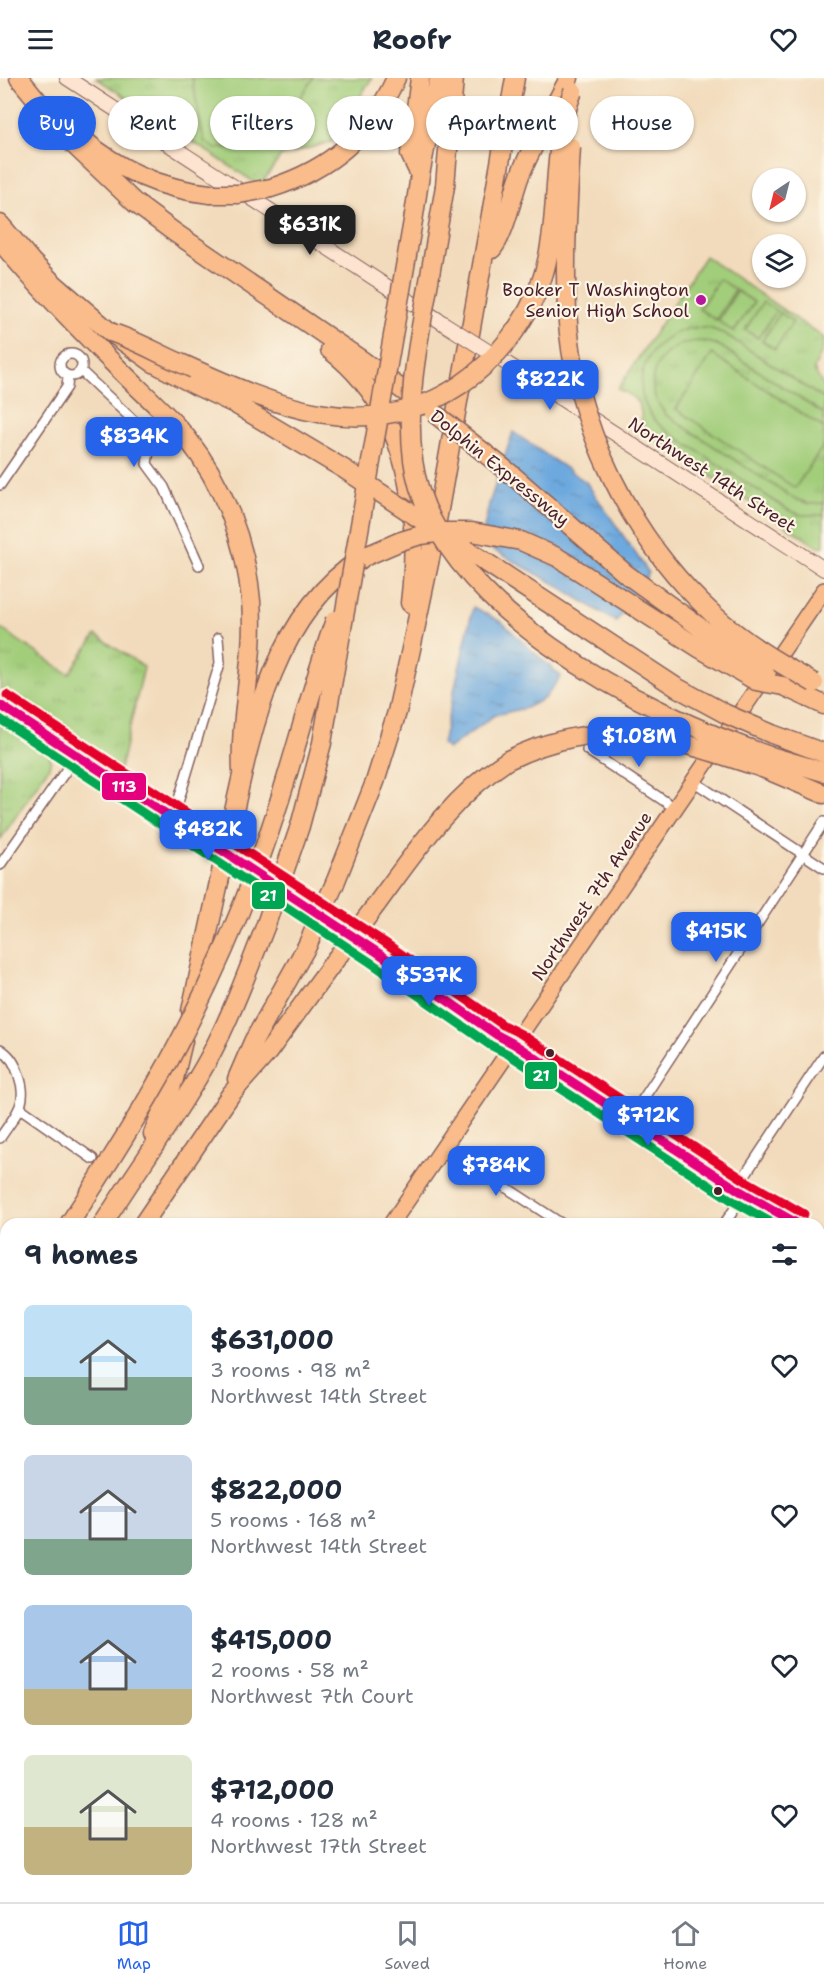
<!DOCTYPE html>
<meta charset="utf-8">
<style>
body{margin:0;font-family:"Shantell Sans",sans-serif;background:#f6f6f7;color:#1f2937;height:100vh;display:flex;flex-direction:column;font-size:22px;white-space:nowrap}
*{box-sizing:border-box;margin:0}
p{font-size:20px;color:#747a83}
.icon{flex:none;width:33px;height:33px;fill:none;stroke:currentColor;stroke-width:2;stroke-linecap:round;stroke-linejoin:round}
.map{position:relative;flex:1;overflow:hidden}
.side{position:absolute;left:0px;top:1140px;width:825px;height:684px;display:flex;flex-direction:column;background:#fff;border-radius:18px 18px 0 0;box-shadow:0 2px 4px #0004}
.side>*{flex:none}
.guide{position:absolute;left:18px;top:18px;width:789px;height:54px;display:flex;gap:12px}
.needle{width:39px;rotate:215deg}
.fabs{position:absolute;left:752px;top:90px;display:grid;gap:12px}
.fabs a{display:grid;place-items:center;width:54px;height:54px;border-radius:50%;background:#fff;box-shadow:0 2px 4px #0004;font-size:30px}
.price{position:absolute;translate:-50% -51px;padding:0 14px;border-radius:12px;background:#2563eb;color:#fff;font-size:20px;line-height:39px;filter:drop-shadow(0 2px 3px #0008)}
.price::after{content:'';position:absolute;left:50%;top:36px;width:18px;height:14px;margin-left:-9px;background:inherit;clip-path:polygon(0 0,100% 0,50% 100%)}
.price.on{background:#222;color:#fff}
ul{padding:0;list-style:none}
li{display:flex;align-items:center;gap:18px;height:150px;padding:0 24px}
li span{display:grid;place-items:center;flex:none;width:168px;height:120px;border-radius:9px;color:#555}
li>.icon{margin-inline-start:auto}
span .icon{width:72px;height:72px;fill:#fffc;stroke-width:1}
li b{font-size:26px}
h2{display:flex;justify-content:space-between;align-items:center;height:72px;padding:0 24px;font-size:26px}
.chip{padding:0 21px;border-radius:27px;background:#fff;box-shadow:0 2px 4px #0004;font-size:21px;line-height:54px}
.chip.on{background:#2563eb;color:#fff}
header{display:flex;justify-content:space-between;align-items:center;height:78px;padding:0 24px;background:#fff;font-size:27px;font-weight:700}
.dock{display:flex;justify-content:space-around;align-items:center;height:84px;border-top:2px solid #e0e1e3;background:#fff;font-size:16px;color:#747a83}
.dock a{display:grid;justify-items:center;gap:3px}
.dock .on{color:#2563eb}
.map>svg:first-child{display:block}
.park{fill:url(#park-tufts);stroke:#767652;stroke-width:1.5}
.pitch{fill:#a2cd7a;stroke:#767652;stroke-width:1.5}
.water{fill:url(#water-ripples);stroke:#5c6484;stroke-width:1.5}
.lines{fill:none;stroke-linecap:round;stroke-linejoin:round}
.street-casing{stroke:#85615e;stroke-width:12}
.secondary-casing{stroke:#85615e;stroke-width:16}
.primary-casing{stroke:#85615e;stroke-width:18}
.highway-casing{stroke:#85615e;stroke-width:21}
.street{stroke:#fff;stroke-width:9}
.secondary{stroke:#fde4d0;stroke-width:14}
.primary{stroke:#f9bc8a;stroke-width:15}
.highway{stroke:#f9bc8a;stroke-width:18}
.secondary-bridge-casing{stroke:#85615e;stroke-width:16;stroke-linecap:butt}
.highway-bridge-casing{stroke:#85615e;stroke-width:21;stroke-linecap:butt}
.secondary-bridge{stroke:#fde4d0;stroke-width:14}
.highway-bridge{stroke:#f9bc8a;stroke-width:18}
.bus-1-casing{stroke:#fcf5e5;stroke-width:14}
.bus-2-casing{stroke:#fcf5e5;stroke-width:14}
.bus-3-casing{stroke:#fcf5e5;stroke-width:14}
.bus-1{stroke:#e5007d;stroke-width:9}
.bus-2{stroke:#00a651;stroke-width:9}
.bus-3{stroke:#e4002b;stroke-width:9}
.poi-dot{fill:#b5179e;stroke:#fcf5e5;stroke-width:2}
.bus-dot{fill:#4a1f2b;stroke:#fcf5e5;stroke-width:2}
.labels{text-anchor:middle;stroke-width:4.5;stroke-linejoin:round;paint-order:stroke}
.poi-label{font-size:18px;fill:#4a1f2b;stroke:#fcf5e5;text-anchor:end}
.street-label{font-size:18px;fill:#4a1f2b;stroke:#fcf5e5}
.line-badge{stroke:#fcf5e5;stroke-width:2}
.badge-label{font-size:16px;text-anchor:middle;font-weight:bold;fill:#fff}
</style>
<header><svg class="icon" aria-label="menu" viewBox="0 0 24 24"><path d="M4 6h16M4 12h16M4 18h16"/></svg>Roofr<svg class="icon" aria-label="heart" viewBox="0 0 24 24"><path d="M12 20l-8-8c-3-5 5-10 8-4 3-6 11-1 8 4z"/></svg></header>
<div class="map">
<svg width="824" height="1824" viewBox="0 0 824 1824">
<defs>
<pattern id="park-tufts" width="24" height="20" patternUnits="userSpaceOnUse" patternTransform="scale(1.5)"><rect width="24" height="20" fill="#a2cd7a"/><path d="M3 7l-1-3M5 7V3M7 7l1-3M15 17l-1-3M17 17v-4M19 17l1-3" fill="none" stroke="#8db06a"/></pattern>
<pattern id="water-ripples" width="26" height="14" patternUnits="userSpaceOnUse" patternTransform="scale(1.5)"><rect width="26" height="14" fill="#6da9de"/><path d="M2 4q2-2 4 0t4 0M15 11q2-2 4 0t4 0" fill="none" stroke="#5c89b4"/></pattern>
</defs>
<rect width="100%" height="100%" fill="#fcf5e5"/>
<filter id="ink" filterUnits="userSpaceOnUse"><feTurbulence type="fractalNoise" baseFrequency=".0167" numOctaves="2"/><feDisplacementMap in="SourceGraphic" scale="12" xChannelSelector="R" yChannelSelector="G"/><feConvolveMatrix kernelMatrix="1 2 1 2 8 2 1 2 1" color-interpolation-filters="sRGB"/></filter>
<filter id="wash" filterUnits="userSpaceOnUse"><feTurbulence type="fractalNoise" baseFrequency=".008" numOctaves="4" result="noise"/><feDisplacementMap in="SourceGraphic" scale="24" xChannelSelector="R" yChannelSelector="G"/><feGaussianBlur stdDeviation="1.35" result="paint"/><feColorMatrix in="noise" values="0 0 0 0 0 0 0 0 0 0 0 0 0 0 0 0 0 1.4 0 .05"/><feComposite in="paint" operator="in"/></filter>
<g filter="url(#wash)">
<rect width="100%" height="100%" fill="#f2dbbc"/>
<path class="park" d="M96,0H372L331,64L281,78L260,108Z
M705,178L824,260V268L814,291L824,310V468L818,469L644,354C640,345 643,338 640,330C637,320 627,315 618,311Z
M0,550L69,596L96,557L144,589L120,691L0,611Z
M0,642L49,675L51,682L49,689L0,762Z"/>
<path class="pitch" d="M192,0H313L273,62L216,71L204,63Z
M719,201L735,212L716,242L699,231Z
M737,213L754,224L734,254L718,243Z
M763,224L776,233L758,260L745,252Z
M780,235L793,244L775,271L762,263Z
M691,250H709L725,256L824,321V336L720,268C685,251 640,282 656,321C658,326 663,332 666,337L793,420L809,426L824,425V437H801L788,432L667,353C622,321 640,261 691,250Z
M712,276L824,350V367L795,410L676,331Z"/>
<path class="water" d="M513,354L586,404L649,495L616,544L557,507L481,465L489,426Z
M473,529L502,544L528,569L561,598L545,620L526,630L495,637L448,671L442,666Z"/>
</g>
<g filter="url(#ink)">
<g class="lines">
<g class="street-casing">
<path id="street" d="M60 287a11 11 0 1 1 22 0a11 11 0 1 1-22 0Z
M81,293L151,359L147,386L164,409L199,487
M0,407L67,309L68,299
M587,672L675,730
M693,703L824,790
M173,741L220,585L218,560
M0,787L76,678
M514,966L740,1113L798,1146
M0,971C10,977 16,987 19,998C29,1026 15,1037 0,1060
M20,1030L93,1081
M630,1041L824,744
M444,1069L562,1146
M724,1146L736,1129L741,1103L824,978
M819,1159L824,1162
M819,1338L824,1341
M0,1502L6,1493
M819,1512L824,1513
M819,1527L824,1529
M0,1656L6,1660
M819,1812L824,1805
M253,1818L262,1824
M514,1818L523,1824
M0,1823L1,1824
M279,1824L283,1818
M811,1824L815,1818"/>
</g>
<g class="secondary-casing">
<path id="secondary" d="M67,0L443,245
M489,274L824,491
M0,627L377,874L497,957L514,966
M819,1329L824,1322
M774,1818L783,1824
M620,1824L623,1818"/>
</g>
<g class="primary-casing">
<path id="primary" d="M391,1146L824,512
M0,1732L6,1723"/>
</g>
<g class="highway-casing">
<path id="highway" d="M19,0L74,67L135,125L174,154L363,283L423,327
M80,59C118,92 161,111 210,116
M420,97L410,76L420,0
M445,108L454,0
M271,110C331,91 370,57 396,0
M414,137L420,97L439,0
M0,146L32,184L52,204L110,254L152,284L195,307
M0,163C35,206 74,246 114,286C138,311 165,333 187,360C223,406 246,464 251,523C256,580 239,637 242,694
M492,171C505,156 512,118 520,97C534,64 553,32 569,0
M330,272C409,333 421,432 410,525
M783,608L824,627
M772,656L824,675
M770,678L824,694
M765,691L824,716
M231,747C251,655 274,536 361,481
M335,805L375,704L397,634L411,571L432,471L515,0
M376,827C415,774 452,718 508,682
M191,933L219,804
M237,1001L253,964L307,868
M153,1056L174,1001L183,963
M103,1146C138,1090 177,1038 209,980C231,938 248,893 265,849
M143,1146L231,1016L268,974L330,889
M0,1252L6,1243
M0,1306L6,1297
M0,1363L6,1354"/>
</g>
<use href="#street" class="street"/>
<use href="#secondary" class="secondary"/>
<use href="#primary" class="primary"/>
<use href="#highway" class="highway"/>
<g class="secondary-bridge-casing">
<path id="secondary-bridge" d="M443,245L489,274"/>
</g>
<g class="highway-bridge-casing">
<path id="highway-bridge" d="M571,69C568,123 564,178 567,232C573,345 630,460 713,536C743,564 779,585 814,605
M445,108C439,144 433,180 427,215C417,270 406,326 413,382C432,528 645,636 770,678
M210,116H239L271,110
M110,254C133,261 154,273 176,283C269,325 364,371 460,307C498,281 527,244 542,201C562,141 549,73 573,13
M195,307L235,326L344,391L676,609L726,636L772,656
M434,335L511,396L626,496L766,597
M366,478L401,463L421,457L443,454H472L521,463L557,479L699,570L756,603L783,608
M508,682C603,635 671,660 765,691
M219,804L231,747
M265,849L300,748L322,665L414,137
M307,868L335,805
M330,889L376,827
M69,1146C104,1093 138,1039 169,983C204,919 235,850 260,781C289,702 307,621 335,542"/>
</g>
<use href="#secondary-bridge" class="secondary-bridge"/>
<use href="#highway-bridge" class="highway-bridge"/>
<g class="bus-1-casing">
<path id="bus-1" d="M0,627L377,874L497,957L514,966L740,1113L798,1146"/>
</g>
<g class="bus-2-casing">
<path id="bus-2" d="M0,641L370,884L490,967L508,976L733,1123L774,1146"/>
</g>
<g class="bus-3-casing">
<path id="bus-3" d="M7,617L384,864L503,947L521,956L746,1103L804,1136"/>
</g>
<use href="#bus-1" class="bus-1"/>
<use href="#bus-2" class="bus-2"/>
<use href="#bus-3" class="bus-3"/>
</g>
</g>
<circle class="poi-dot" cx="701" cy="222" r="6"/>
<g class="bus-dot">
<circle cx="550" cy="975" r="5"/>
<circle cx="718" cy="1113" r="5"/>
</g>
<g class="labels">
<g class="poi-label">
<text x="689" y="218">Booker T Washington<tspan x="689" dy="21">Senior High School</tspan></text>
</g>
<g class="street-label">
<text transform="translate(500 390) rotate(39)" y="6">Dolphin Expressway</text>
<text transform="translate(712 397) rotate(33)" y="6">Northwest 14th Street</text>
<text transform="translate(592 818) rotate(-56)" y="6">Northwest 7th Avenue</text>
</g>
</g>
<g class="line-badge">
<rect x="101" y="694" width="46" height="29" rx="6" fill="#e5007d"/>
<rect x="251" y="803" width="35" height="29" rx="6" fill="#00a651"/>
<rect x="524" y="983" width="34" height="29" rx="6" fill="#00a651"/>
</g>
<g class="badge-label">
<text x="124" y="714">113</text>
<text x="268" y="823">21</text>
<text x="541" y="1003">21</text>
</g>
</svg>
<div class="fabs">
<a><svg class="needle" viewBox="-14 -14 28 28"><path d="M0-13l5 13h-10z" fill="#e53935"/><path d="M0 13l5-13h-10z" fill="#747a83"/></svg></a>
<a><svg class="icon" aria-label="layers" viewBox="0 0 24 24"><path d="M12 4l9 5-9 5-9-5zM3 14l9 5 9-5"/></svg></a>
</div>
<b class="price on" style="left:310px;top:178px">$631K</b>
<b class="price" style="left:550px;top:333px">$822K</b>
<b class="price" style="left:134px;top:390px">$834K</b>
<b class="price" style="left:639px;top:690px">$1.08M</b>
<b class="price" style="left:208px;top:783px">$482K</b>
<b class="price" style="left:716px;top:885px">$415K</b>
<b class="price" style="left:429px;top:929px">$537K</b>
<b class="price" style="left:648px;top:1069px">$712K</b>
<b class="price" style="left:496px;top:1119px">$784K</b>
<div class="guide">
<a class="chip on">Buy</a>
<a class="chip">Rent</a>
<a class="chip">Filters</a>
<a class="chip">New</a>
<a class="chip">Apartment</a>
<a class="chip">House</a>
</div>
<section class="side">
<h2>9 homes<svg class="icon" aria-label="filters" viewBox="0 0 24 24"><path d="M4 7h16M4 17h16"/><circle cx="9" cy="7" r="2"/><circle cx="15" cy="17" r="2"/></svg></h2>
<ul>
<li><span style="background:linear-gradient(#bfe0f5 60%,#7fa58c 0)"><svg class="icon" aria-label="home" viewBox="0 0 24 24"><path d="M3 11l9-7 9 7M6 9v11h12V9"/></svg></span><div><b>$631,000</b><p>3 rooms · 98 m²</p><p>Northwest 14th Street</p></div><svg class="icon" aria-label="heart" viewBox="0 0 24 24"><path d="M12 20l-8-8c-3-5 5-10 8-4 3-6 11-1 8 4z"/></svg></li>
<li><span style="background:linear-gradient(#c9d6e8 70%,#7fa58c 0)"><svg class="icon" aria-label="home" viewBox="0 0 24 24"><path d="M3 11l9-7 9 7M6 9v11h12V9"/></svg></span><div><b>$822,000</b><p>5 rooms · 168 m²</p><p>Northwest 14th Street</p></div><svg class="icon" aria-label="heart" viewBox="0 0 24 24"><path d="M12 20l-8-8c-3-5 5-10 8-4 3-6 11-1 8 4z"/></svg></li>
<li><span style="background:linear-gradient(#a9c7e8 70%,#c2b280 0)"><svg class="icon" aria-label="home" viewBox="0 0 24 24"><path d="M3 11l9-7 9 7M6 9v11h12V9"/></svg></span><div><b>$415,000</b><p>2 rooms · 58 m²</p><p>Northwest 7th Court</p></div><svg class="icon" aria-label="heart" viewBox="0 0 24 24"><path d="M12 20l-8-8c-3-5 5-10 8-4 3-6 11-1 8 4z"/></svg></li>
<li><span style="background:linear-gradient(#dfe7d0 60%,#c2b280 0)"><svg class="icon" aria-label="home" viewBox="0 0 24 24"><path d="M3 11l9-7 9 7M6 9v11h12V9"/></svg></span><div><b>$712,000</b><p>4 rooms · 128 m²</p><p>Northwest 17th Street</p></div><svg class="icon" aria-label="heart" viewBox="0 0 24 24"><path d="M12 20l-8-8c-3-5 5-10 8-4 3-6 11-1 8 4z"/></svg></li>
</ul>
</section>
</div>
<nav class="dock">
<a class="on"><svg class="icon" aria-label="map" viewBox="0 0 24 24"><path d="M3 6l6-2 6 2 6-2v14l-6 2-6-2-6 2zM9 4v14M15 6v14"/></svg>Map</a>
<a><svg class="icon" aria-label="saved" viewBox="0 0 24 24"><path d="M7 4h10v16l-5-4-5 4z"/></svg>Saved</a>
<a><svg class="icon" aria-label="home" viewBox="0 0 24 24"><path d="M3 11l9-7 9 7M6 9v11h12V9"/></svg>Home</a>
</nav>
